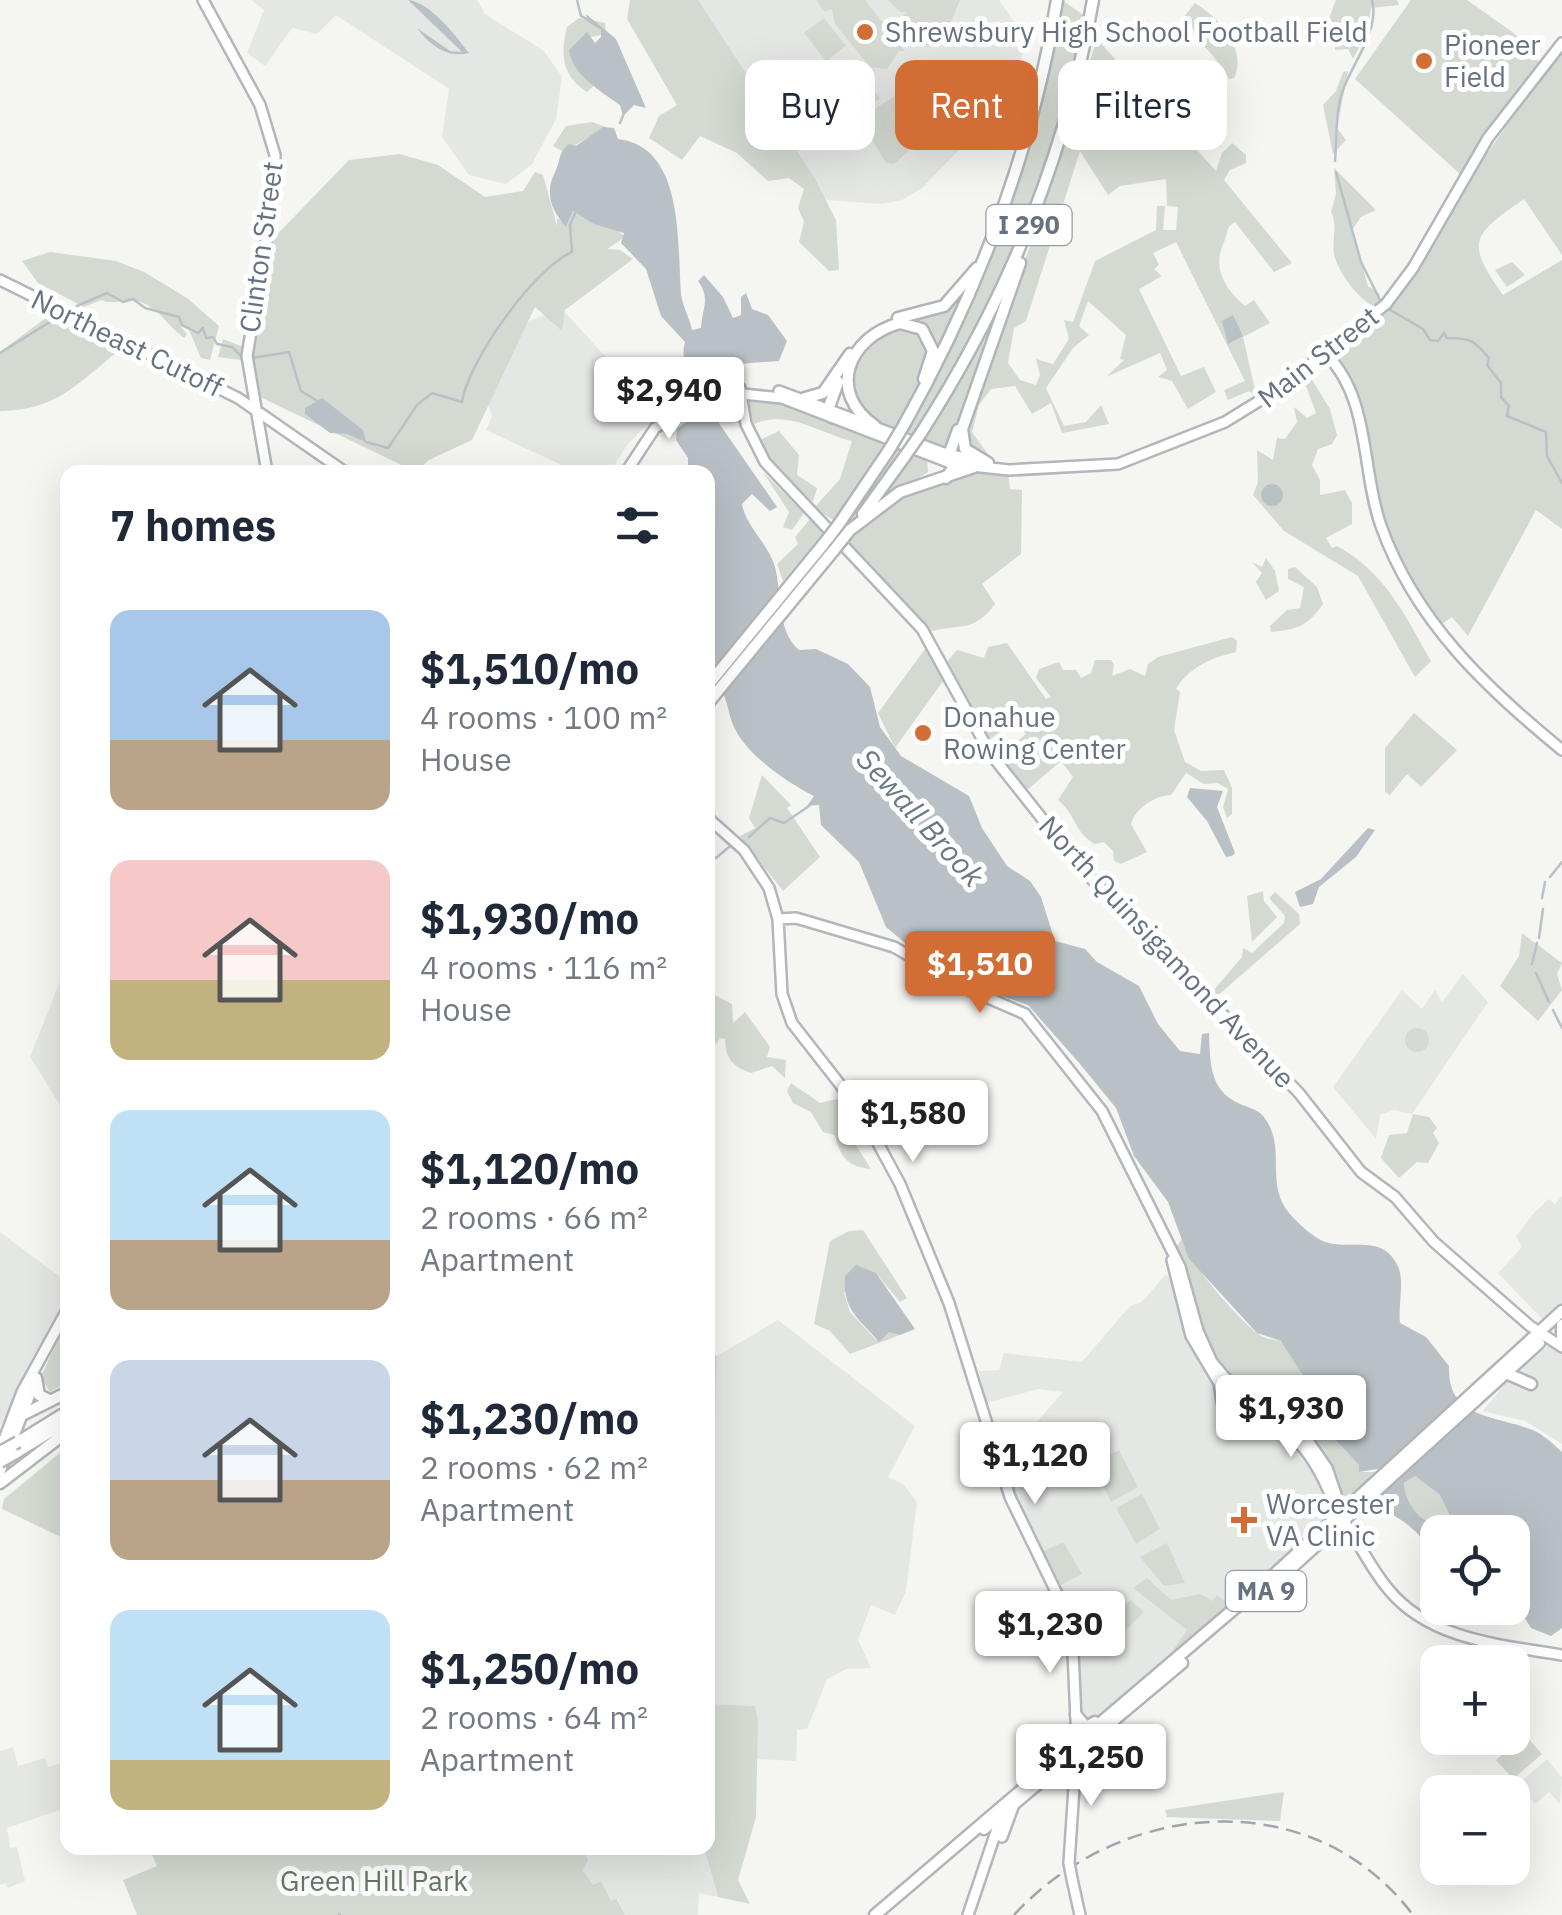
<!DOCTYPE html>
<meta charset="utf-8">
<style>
body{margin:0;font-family:"IBM Plex Sans",sans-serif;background:#f6f6f7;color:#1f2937;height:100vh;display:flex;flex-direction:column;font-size:38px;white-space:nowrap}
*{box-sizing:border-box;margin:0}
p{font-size:32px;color:#747a83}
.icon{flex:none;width:55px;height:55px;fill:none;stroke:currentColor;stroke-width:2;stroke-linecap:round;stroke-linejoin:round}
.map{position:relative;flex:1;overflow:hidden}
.details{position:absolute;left:60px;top:465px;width:655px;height:1390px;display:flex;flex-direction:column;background:#fff;border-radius:20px;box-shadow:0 10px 40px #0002}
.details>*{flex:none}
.guide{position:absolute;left:745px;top:60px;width:665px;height:90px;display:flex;gap:20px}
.controls{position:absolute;left:1420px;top:1515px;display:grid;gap:20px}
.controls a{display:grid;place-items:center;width:110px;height:110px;border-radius:20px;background:#fff;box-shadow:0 10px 40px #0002;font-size:50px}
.price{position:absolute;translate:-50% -85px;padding:0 22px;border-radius:10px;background:#fff;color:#222;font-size:32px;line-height:65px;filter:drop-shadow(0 2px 5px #0008)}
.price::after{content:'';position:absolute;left:50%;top:60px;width:30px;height:22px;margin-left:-15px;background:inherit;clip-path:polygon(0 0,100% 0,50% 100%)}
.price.active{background:#d26e35;color:#fff}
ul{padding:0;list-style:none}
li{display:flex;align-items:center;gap:30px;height:250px;padding:0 50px}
li span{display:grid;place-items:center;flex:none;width:280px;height:200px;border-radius:20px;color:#555}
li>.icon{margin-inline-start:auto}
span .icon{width:120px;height:120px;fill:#fffc;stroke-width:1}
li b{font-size:42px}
h2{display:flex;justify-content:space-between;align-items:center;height:120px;padding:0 50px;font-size:42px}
.tag{padding:0 35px;border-radius:20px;background:#fff;box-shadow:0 10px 40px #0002;font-size:35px;line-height:90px}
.tag.active{background:#d26e35;color:#fff}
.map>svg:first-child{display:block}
.built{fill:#e5e7e5}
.green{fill:#d4dad2;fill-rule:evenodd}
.water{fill:#b9c1c6;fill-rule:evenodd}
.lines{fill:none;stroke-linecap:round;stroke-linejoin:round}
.stream{stroke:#b9c1c6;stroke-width:2.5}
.major-casing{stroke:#b3b6ba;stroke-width:14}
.highway-casing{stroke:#b2b5b8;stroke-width:15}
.major{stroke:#fff;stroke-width:9}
.highway{stroke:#fff;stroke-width:10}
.rail{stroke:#a1a5ab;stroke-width:2.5;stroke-dasharray:15 8;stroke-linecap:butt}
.major-bridge-casing{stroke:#b3b6ba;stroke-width:14;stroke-linecap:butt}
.highway-bridge-casing{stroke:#b2b5b8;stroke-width:15;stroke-linecap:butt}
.major-bridge{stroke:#fff;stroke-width:9}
.highway-bridge{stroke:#fff;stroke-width:10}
.poi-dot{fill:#d26e35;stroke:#fff;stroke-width:4}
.labels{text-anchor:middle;stroke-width:10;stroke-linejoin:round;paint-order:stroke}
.shield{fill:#fff;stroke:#959ca6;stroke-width:2.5}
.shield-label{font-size:25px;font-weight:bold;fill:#677280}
.poi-label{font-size:28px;fill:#677280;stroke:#fff;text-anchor:start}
.street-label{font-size:28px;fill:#677280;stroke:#fff}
.park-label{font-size:28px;fill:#667865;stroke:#fff}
.water-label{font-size:30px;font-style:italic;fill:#687984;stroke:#fff}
</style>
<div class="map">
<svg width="1562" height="1915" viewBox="0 0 1562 1915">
<rect width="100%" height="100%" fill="#f5f5f2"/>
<path class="built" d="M251,0H477L485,14L544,51L562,77L556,119L532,164L506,184L469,175L442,137L449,89L336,15L317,34L292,28L265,66L247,53L264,10Z
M638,0H999L1027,41L1016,74L979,129L922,188L902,200L881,204L827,200Z
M562,309L658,414L627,445L610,472H577L486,430L492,416L485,395L524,323Z
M67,964V1116L30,1057Z
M1463,974L1488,1002L1412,1114L1394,1110L1380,1115L1376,1139L1333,1087L1402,990L1422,1009L1435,990L1442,1002Z
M1562,1196V1303L1545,1322L1498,1273L1522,1247L1516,1236L1534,1213L1549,1199L1555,1204Z
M0,1232L68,1283L67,1300L12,1412L0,1425Z
M1166,1274L1176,1287L1193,1349L1216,1384L1219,1405L1230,1412L1255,1414L1295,1442L1319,1478L1332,1514L1249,1592L1094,1722L1081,1721L1072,1630L999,1459L1007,1456L1063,1392L1038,1389L986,1403L979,1371L999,1370L1004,1353L1082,1362L1130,1306L1142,1302Z
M778,1320L915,1426L888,1477L903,1484L917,1502L906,1591L895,1615L871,1605L858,1640L871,1668L846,1669L827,1679L807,1729L797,1730L796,1761L756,1759L755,1706L708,1704L717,1356Z
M1548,1346L1562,1353V1444L1525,1421L1483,1411L1509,1379Z
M13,1747L18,1766L45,1758L48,1767L67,1762L68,1807L7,1828L10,1848L17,1847L25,1881L8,1888L6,1883L0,1885V1751Z
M1547,1759L1562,1777L1560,1804L1549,1792L1535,1804L1517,1785Z
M584,1848H704L718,1897L699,1893L698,1915H625L618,1899L611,1902L601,1881L593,1885L583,1869L588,1860Z"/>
<path class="green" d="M630,0H698L814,177L836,220L839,270L829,271L799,242L804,222L798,208L804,189L789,178L768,181L737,153L700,136L682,160L649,138L659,116L677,105L627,19Z
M816,0H865L905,51H899L887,69L870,67L835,24L832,9L825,12Z
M888,0H960L951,22L928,47L902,17L906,12H900Z
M1062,0L1086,17C1058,148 998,336 910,436L907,427L956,337L1004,225L1047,80Z
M1336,0H1397L1399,5L1371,8L1368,30L1353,59L1348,49L1335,50L1334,41L1341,31L1338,23L1328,21Z
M1411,0H1467L1515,34L1539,62L1460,174L1355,79Z
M1195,3C1218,17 1248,48 1234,78L1229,79C1219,57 1197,45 1190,21L1183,18Z
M579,18L605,23L606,34L586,38L597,83L587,92C562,76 560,53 567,27Z
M824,18L846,46L826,61L804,33Z
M1097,39L1216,171L1222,153L1232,143L1246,155V163L1230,170L1224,180L1292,263L1274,272L1235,222C1225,228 1229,231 1224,242C1212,268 1224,288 1245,306L1254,300L1270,323L1243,337L1257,398L1249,391L1228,400L1224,390L1245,381L1176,242L1153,253L1159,265L1154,269L1162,276L1139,289L1181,376L1204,367L1216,392L1188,409L1172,381L1158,377L1167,370L1160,353L1106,377L1124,360L1120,359L1126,335L1088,301L1079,326L1089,335L1073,348L1046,388L1064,426L1086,422L1101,405L1109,424L1062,433L1051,403L1032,414L1015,386L991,389L979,405L972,432L992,460L973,452L964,437L969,413L1029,249ZM1080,151L1108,195L1120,186L1166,179L1167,206L1178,207L1176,230H1163L1165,206H1157L1156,230L1095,261L1073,322L1064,320L1069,339L1053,364L1036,359L1040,375L1036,385L1020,380L1008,363L1014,328L1026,321Z
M1562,46V255L1524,199C1472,235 1465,242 1503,295L1562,260V529L1536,510L1468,636L1452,617L1439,626L1398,553L1377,495L1365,428L1333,355L1401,293L1463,188Z
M850,60L880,98L859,114L829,76Z
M934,60L942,71L935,77L927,76L955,110L894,164L886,163L859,119L927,75L926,69Z
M1348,71L1337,128L1346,140L1333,154L1323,105L1336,91L1343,72Z
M592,122L606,127L564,152L553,146L566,126Z
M400,154L438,165L485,197L523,191L535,172L543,175L557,226V218L567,225L573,211C589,219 615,224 625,237L607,249L620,250L633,259L565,310L562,331L535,307L472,440L429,460L416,472L254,394L250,362L266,246L349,160Z
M1334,168L1376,210L1361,217L1352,230L1368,286L1380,294L1377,308C1361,302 1340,275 1335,258C1330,241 1339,228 1331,212L1336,194Z
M50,252L116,261L144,272L187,298L219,326L210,360L201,358L189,330L180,326L187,334L184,338C167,325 159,309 141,302C126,297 115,306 101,300L84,307L38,283L22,261Z
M1512,262L1525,275L1507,287L1495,270Z
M1010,279L948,450L925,442V434Z
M970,283L933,366V342L903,320L955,300Z
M51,314L121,349C76,384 58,410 0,411V352Z
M914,326L930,345L923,377L899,424L892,428L872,420L848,389C859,348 869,329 914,326Z
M223,339L243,347L241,360L218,357Z
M1311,378L1330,409L1337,435L1332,444L1318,449L1312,465L1320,480V495L1345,490L1352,503V524L1326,538L1332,548L1337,546C1384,571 1405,615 1431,661L1415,677L1358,576L1284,531L1253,495L1258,482L1257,450L1273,460L1277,438L1285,439L1297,422L1294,407L1307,418L1316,413L1305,383Z
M750,397L785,403L885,442L835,521L814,508L840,479L852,441C818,433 788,408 752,425L746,400Z
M779,431L799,455L797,475L817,488L813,502L776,467L758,441Z
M895,448L904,452L842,534L838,531Z
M912,455L927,459L928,472L877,504Z
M763,472L804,513L792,530L783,527L789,512Z
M969,473H1008L1010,489L1022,490L1021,554L982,584L995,604C973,634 958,623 929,632L848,543L890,502Z
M810,519L824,532L783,581L777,564L798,544L795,537Z
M1266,558L1275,571L1279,591L1266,600L1256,582L1262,573L1252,562L1262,567Z
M1295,567L1317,587L1323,604C1306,628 1297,629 1271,632L1270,626L1287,610L1300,608L1304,587L1288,579V569Z
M1232,637L1237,641L1236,652C1213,657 1188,668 1176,689L1180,692L1174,730L1185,762L1201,771L1224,770L1232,788V814L1227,818L1223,807L1228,789L1218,783L1204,784L1186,773L1171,795C1155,796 1136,807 1131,824L1147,852L1121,864L1114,861L1113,851L1104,842L1095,844C1075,834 1075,813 1058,800L1073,777L1061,761L1026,791L997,759L1026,734L1022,729L1002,731L990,739L946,663L957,650L984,658L988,647L1007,643L1046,699L1051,697L1036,678L1039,669L1059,662L1063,670H1076L1081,678L1091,673L1095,660H1111L1114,665L1112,676L1130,669L1145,676L1148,664L1158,657Z
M928,645L946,677L895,748L878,713Z
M1414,713L1457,750L1421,787L1407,774L1390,795L1385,792V748Z
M762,775L791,805L787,808L820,857L783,891L740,836L755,828L749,818Z
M1263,891L1264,901L1277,917L1252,942L1247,896Z
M1275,892L1299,914L1300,924L1216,997L1213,991L1242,957L1243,948L1252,953L1284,923L1285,916L1269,898Z
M1522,933L1562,963L1557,974L1562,990L1538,1021L1500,986L1519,956Z
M713,994L732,1004L733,1023L745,1012L770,1047L767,1057L786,1060L785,1078L772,1066L751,1073C733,1067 725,1058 725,1039L720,1038L716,1045L708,1025Z
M1405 1040a12 12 0 1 1 24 0a12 12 0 1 1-24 0Z
M791,1083L820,1103L837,1099L861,1131L854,1142L871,1169C848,1167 840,1157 835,1135L823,1132L811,1112L793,1103L787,1091Z
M1413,1114L1429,1117L1437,1128L1433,1133L1439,1143L1428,1163L1417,1162L1399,1178L1381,1158L1389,1135L1407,1133Z
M863,1230L907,1298L900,1302L876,1273L844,1293L850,1312L876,1340L889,1331L900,1335L850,1354L830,1331L814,1324L830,1241L849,1231Z
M1182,1239C1189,1263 1240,1322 1261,1336C1268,1340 1277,1339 1282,1342C1298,1352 1300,1382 1315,1395L1303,1414L1319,1428L1330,1422L1339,1442L1359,1465V1472H1381L1356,1500L1338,1498L1288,1421L1247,1403L1210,1358L1172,1252Z
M67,1319V1382L50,1392L41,1377Z
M708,1349L717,1356L710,1604L708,1603Z
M67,1447V1540L2,1509L4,1499Z
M1119,1450L1138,1487L1111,1502L1093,1464Z
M1415,1476L1440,1495L1450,1516L1447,1523C1423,1529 1405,1504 1404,1483Z
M1142,1494L1160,1529L1136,1544L1116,1508Z
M1063,1542L1082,1574L1061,1585L1042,1552Z
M1167,1543L1185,1583L1164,1586L1140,1557Z
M1256,1574L1263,1579L1177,1653L1173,1650L1187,1630L1133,1588L1147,1578L1171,1600L1200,1594L1213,1601L1217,1595L1223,1600L1229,1597L1226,1590Z
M1131,1600L1144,1612L1127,1629L1115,1613Z
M708,1704L755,1706L758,1721L756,1817L738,1880L750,1904L718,1897L704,1848H708Z
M1525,1735L1542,1754L1513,1779L1496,1760Z
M1284,1792L1280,1821L1167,1817L1165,1810Z
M149,1848H584L588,1860L583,1870L593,1885L601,1881L611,1901L617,1899L625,1915H137L123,1880L157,1866Z"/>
<path class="water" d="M408,0C430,2 456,36 469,53C446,59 428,43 417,28L450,51L462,52Z
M586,14L616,39L646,108L634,105L623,116L620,105C602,92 572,75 569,50L587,32L595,43L601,37V30L587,21Z
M603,127L614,128L618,139C685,147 677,243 681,294C682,305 690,319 692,330L701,328C702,309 711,299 698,281L704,275L723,297L733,318L741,315V297L746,293L752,309L768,315L787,341L779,361L738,364L727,386L709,392L714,416L777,507L770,511L752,494L742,504C746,527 768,543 775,567C782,593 776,630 799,650L816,649L848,664L870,687L880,727L901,756L969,796L982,828L1007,866L1030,881L1041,897L1055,941L1085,949L1097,962L1139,986L1158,1024L1180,1051L1200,1054L1202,1034L1209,1033C1210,1061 1209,1091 1240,1104C1250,1108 1260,1110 1266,1120C1286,1149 1265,1183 1289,1213C1298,1223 1312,1237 1325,1242C1353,1251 1384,1232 1399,1269C1404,1284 1398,1307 1400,1323L1426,1337L1449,1366C1447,1417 1490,1415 1530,1429C1542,1433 1552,1443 1562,1452V1628L1551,1636L1531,1628L1523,1615H1480L1461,1608H1512V1532H1438L1437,1563C1427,1538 1405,1519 1381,1509L1384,1477L1377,1469L1359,1472V1465L1335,1439L1330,1422L1319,1428L1303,1414L1315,1395L1281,1341L1257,1333L1189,1259L1168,1202L1134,1156L1116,1108L1080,1064L1028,1005L985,990L948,961L916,952L886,927L859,862L821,825L819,805L807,806L814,796C788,783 750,757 736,731C725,710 730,691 708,676V472H688V458L676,440L677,429L704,408L706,393C693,377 679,363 685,342L661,316L646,269L621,243L624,233L594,224L573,211L566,227C552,211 544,194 555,172C561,161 557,154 569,144L576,146ZM1415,1476L1440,1495L1450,1516L1447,1523C1423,1529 1405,1504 1404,1483Z
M1233,315L1243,336L1228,344L1222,321Z
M322,398L363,430L366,442L347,434L330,433L305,414V408Z
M1261 495a11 11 0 1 1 22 0a11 11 0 1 1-22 0Z
M1190,788L1223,791L1217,807L1235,853L1232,856L1226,857L1207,821L1187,797Z
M1368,828L1375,830L1356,857L1319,887L1313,904L1300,907L1295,892L1321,879Z
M856,1265L876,1273L915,1329L900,1335L889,1332L879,1342C861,1320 842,1311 845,1276Z"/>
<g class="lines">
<path class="stream" d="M577,0L581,16L587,19
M620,123L624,113
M1335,161C1337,139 1335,111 1343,90C1353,62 1380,30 1372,0
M1336,172L1361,262L1381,302
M77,306L107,293L123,302L133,299L145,308L179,317L182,325L198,333L203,328L206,338L213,337L217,344L232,347L241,356
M1387,308L1423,329L1430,340L1438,341L1444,333L1447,338C1472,338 1474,341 1489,358L1487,365L1501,383V397L1509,406L1507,416L1546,432L1547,456L1562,483
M0,353L61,315
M252,358L289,352L301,391L316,400
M366,442L388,448L417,405L432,393L462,402C468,362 533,269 572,252L570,225L577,209
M749,837L770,818L784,823L809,806
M708,858H716L729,847
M1550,877L1562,862
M1542,898L1545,882
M1539,938L1543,909
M1532,964L1537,943
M1536,973L1549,1002
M1553,1010L1562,1028
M339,1914L340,1915"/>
<g class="major-casing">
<path id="major" d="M203,0L260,105L275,155L274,192L247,356L267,472
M0,280L238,398L345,472
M1326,354C1371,399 1361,470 1381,526C1415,621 1486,688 1562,750
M740,388L746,424L765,462L922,629L990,753L1082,869L1299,1093L1361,1172L1395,1197L1434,1242L1530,1326L1562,1347
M779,391L941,452L981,462
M701,399L743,394L782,398L953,464L1009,470L1118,464L1225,422L1285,385L1386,304L1413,268L1488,138L1562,43
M626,472L655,428L705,397
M708,818L744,850L769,888L778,919L782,994L792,1023L860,1110L900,1184L949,1303L1010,1497L1062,1604L1073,1652L1077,1742L1069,1863
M778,919L796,918L894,947L963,987L1025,1014L1102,1111L1180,1267L1198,1331L1212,1362L1244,1400L1284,1418L1309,1442L1327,1468L1344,1518
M1172,1260L1191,1336L1219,1383L1222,1402C1232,1407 1242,1407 1252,1411C1297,1430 1317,1460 1334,1504
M0,1450L22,1392L68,1308
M0,1472L36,1379
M1341,1517C1358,1540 1370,1568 1389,1590C1430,1640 1502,1645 1562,1655
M1059,1615L1067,1648
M1002,1837L1013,1807
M1072,1879L1080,1915
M968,1915L1002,1814"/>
</g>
<g class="highway-casing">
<path id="highway" d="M898,318L944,306L977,268
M805,398L823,393L850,354
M832,417L829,407L838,382
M904,425C979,291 1032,152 1057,0
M875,426C826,392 848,337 900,323L922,329L933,351L924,379
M921,433C1006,301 1066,154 1093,0
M988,463L965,449L962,429L1020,263
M946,478L953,468L949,455L958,430
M863,514L905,456
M839,524L889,450
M850,530L900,492L974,467
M708,685L826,541
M708,703L834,550
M1562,1325V1338
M1508,1374L1531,1384
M36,1378L39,1395L49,1400
M22,1415L68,1392
M18,1442L68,1411
M14,1454L68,1421
M0,1483L68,1431
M1267,1590L1539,1343
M1076,1715L1086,1727L1095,1722
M984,1829L1182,1663
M875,1915L1268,1580L1562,1311"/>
</g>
<use href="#major" class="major"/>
<use href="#highway" class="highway"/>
<path class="rail" d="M1014,1915C1121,1799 1313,1782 1413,1915"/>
<g class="major-bridge-casing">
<path id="major-bridge" d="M1069,1863L1072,1879"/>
</g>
<g class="highway-bridge-casing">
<path id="highway-bridge" d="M889,450L904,425
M905,456L921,433
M826,541L839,524
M834,550L850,530
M0,1452L18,1442
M0,1462L14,1454"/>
</g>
<use href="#major-bridge" class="major-bridge"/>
<use href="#highway-bridge" class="highway-bridge"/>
</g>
<g class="poi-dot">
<circle cx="865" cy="32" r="10"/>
<circle cx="1424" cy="61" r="10"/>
<circle cx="923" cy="733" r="10"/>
<path d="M1239 1505h10v10h10v10h-10v10h-10v-10h-10v-10h10z"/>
</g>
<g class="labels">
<g class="shield">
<rect x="986.5" y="205" width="85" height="40" rx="8"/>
<rect x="1226" y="1571" width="80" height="40" rx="8"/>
</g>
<g class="shield-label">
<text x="1029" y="234">I 290</text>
<text x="1266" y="1600">MA 9</text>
</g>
<g class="poi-label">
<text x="885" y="42">Shrewsbury High School Football Field</text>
<text x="1444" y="55">Pioneer<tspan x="1444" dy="32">Field</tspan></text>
<text x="943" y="727">Donahue<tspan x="943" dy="32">Rowing Center</tspan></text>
<text x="1266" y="1514">Worcester<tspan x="1266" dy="32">VA Clinic</tspan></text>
</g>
<g class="street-label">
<text transform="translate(261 247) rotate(-82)" y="10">Clinton Street</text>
<text transform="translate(127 343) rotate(26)" y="10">Northeast Cutoff</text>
<text transform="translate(1318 357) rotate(-38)" y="10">Main Street</text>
<text transform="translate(1167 952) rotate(47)" y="10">North Quinsigamond Avenue</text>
</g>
<g class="park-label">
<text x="374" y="1891">Green Hill Park</text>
</g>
<g class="water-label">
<text transform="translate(920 818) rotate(48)" y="10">Sewall Brook</text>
</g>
</g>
</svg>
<div class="controls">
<a><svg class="icon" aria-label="locate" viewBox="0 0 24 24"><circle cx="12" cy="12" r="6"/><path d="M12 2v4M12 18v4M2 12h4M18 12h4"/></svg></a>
<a>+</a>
<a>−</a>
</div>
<b class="price" style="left:669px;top:442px">$2,940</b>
<b class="price active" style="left:980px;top:1016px">$1,510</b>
<b class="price" style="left:913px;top:1165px">$1,580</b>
<b class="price" style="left:1291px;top:1460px">$1,930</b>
<b class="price" style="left:1035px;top:1507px">$1,120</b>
<b class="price" style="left:1050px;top:1676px">$1,230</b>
<b class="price" style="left:1091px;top:1809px">$1,250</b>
<div class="guide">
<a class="tag">Buy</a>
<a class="tag active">Rent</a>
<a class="tag">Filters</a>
</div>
<section class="details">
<h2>7 homes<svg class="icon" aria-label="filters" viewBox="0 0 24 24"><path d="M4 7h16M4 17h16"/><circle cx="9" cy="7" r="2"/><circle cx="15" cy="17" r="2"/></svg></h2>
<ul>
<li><span style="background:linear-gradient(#a9c7e8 65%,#b9a48a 0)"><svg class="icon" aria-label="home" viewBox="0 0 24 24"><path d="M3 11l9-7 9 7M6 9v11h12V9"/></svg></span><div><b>$1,510/mo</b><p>4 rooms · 100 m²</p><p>House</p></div></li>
<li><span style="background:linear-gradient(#f6c9c9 60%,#c2b280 0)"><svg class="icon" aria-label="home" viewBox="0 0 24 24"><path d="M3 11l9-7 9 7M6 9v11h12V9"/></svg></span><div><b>$1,930/mo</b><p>4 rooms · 116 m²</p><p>House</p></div></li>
<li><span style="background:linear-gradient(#bfe0f5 65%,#b9a48a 0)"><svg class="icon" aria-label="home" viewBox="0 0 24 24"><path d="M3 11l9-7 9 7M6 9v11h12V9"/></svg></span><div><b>$1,120/mo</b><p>2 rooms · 66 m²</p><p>Apartment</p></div></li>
<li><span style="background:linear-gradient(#c9d6e8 60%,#b9a48a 0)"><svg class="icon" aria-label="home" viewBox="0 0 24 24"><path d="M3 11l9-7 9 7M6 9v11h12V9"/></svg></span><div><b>$1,230/mo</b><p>2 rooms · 62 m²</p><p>Apartment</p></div></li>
<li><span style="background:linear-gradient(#bfe0f5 75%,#c2b280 0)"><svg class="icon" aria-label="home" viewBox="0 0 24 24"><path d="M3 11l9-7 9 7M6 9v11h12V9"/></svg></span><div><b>$1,250/mo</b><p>2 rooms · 64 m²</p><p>Apartment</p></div></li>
</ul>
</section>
</div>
